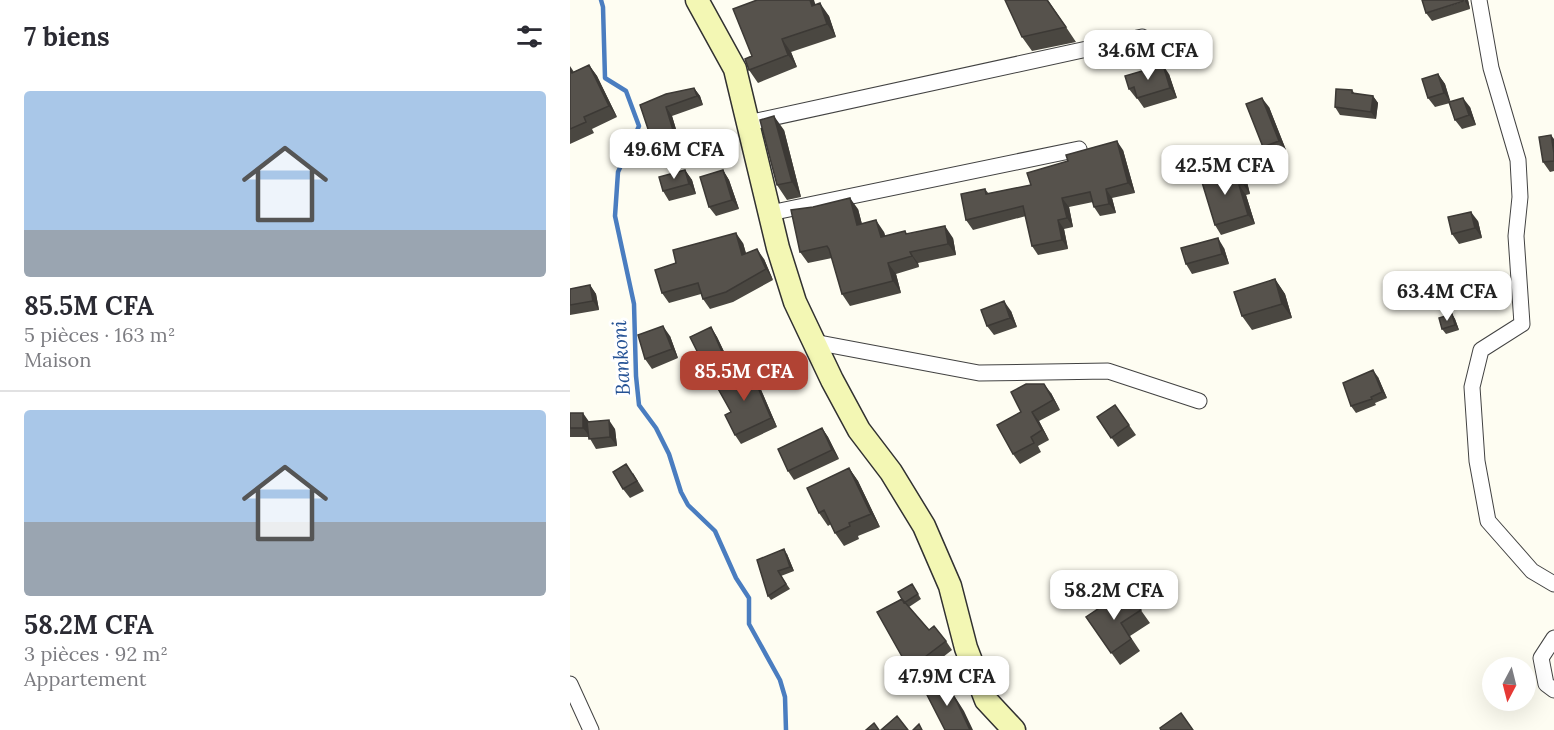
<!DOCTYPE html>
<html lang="fr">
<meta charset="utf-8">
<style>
body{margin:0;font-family:Lora,serif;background:#f2f2f3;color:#2b2b33;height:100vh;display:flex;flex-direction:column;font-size:22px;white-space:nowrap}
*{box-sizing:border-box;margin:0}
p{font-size:20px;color:#7c7c81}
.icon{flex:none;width:33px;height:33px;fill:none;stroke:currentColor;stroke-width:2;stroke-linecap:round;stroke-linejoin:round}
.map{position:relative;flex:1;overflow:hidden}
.details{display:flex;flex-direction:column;background:#fff;width:570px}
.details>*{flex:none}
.needle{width:39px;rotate:187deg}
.buttons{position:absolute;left:912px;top:657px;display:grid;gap:12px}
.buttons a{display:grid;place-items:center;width:54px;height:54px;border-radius:50%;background:#fff;box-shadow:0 6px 24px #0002;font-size:30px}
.price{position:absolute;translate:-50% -51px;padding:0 14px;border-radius:12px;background:#fff;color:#222;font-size:20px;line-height:39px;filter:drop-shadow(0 2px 3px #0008)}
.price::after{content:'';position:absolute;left:50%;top:36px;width:18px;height:14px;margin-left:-9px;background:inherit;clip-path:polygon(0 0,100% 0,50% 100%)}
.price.selected{background:#b14334;color:#fff}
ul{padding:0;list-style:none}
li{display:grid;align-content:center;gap:12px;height:318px;padding:0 24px}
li+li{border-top:2px solid #e1e1e2}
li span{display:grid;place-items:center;height:186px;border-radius:6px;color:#555}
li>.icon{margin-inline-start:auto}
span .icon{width:108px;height:108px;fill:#fffc;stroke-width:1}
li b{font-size:26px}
h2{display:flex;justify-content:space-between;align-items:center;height:72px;padding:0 24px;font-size:26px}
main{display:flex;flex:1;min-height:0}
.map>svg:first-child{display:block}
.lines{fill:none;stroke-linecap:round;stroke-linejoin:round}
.stream{stroke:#4a7dc0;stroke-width:4.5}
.street-casing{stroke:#424242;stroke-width:17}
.secondary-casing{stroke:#313131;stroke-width:25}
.street{stroke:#fff;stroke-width:15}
.secondary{stroke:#f3f7b4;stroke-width:22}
.wall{fill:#4a4741}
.shaded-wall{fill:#3c3935}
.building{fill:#56524c;stroke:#3c3935;stroke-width:1.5}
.labels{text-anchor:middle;stroke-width:6;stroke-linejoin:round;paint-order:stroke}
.water-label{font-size:20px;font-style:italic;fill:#245194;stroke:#fff}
</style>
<main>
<section class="details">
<h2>7 biens<svg class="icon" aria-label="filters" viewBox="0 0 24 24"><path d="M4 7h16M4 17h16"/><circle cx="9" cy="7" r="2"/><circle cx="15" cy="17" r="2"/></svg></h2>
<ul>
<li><span style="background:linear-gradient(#a9c7e8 75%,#9aa5b1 0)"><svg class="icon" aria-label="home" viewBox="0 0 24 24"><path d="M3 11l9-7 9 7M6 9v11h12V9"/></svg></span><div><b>85.5M CFA</b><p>5 pièces · 163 m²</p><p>Maison</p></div></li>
<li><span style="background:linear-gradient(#a9c7e8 60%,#9aa5b1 0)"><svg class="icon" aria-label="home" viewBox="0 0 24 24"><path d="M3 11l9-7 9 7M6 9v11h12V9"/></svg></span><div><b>58.2M CFA</b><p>3 pièces · 92 m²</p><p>Appartement</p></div></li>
</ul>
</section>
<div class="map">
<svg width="984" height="730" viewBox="0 0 984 730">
<rect width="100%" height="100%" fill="#fefdf2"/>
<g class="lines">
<path class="stream" d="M31,0L33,7L35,78L56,91L69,126L48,172L45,216L64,304L66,376L69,405L86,428L99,454L111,492L118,505L145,531L166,578L179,598V624L210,680L215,697L216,730"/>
<g class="street-casing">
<path id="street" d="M909,0L921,68L948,160L950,197L946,236L952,324L911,350L902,387L907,461L918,521L962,571L984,584
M178,123L572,37
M200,213L509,149
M244,342L409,373L538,371L629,401
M984,638L971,658L976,684L984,690
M0,684L21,730"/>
</g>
<g class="secondary-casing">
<path id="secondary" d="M127,0L165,69L208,248L225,302L262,380L289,430L321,472L354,526L380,586L396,648L416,700L444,730"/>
</g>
<use href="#street" class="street"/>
<use href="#secondary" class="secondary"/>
</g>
<path class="wall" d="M478,0L506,42L462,51L452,37Z
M898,0L900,9L862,21L856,13Z
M246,5L259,16L266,37L221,52L227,67L188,83L179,70Z
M19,65L27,76L47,117L22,129L24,133L0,144V66L4,72Z
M599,74L607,98L574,108L567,98H566L559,89Z
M868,74L875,84L880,102L900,107L906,125L892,129L885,120L880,103L865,107L858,98Z
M124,88L130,96L133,105L102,116L112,149L90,156L84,147L70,105Z
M782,90L785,94L803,96L808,103L806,119L770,115L765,107Z
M699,107L716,150L699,156L693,147Z
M214,130L231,197L217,200L207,185Z
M984,139V171L980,172L973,162Z
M553,150L565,193L542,198L546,213L530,216L524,207L523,202L499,207L503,227L494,229L498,249L468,255L462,246L456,216L403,230L396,220L415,189L419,194L461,185Z
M115,170L122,180L126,194L99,201L93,191Z
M153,170L159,180L169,209L146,216L139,207Z
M676,178L680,194L676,195L685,224L651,235L645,225L631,179Z
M288,209L292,224L314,232L315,236L335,231L337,234L383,238L386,255L348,263L349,267L326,274L331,293L280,306L272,294L262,258L238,263L230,252Z
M908,221L912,238L889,244L882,234Z
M173,243L176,253L194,259L203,280L163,302L140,309L133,299L131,294L99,303L92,293Z
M654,248L659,264L622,274L616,264Z
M705,279L715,294L722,318L682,330L672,316Z
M20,285L26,294L29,310L0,315V289Z
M441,311L447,327L424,335L417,326Z
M882,314L885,319L889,330L876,334L872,329Z
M141,327L147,337L159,362L138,371L132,361Z
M100,336L108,358L82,369L75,359Z
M180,369L186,378L207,427L171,444L165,435Z
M808,377L817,398L805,403L806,405L786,413L781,406Z
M481,393L490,410L469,421L479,440L468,446L471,452L450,464L443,454L451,412Z
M545,405L566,435L548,447L527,417Z
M0,413L19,422L45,429L47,446L26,449L19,437H0Z
M252,428L258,437L269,459L224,480L218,471Z
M279,468L288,481L310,527L288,536L289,539L274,546L265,533L261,524L258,526L249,513Z
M63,473L74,491L60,498L53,489Z
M217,554L224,571L211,576L220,589L201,600L198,596L187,560Z
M342,584L351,599L339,607L359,630L376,641L382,650L345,679L339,669L332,599Z
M558,592L580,623L560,636L570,651L550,665L516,617L538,606Z"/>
<path class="shaded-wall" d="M240,0H244L250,18L242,6Z
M894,0H898L900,9Z
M250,3L259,16L266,37L257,24Z
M212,39L221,52L227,67L218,55Z
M19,65L27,76L47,117L39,106Z
M593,65L599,74L607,98L600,88Z
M868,74L875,84L881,103L874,93Z
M124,88L130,96L133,105L127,96Z
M803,96L808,103L806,119L801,112Z
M692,98L699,107L716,150L709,141Z
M893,98L900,107L906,125L899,115Z
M96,107L102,116L112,149L106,140Z
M204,116L214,130L231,197L222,182Z
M981,135L984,139V153Z
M547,141L553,150L565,193L558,183Z
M669,168L676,178L680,194L673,184Z
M115,170L122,180L126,194L119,184Z
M153,170L159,180L169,209L162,200Z
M669,185L676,195L685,224L678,215Z
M536,189L542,198L546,213L539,204Z
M280,198L288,209L295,236L287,225Z
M492,198L499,207L503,227L497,218Z
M901,212L908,221L912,238L905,228Z
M306,220L314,232L319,248L311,237Z
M488,220L494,229L498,249L492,240Z
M375,226L383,238L386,255L378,244Z
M166,233L173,243L179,265L172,255Z
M648,238L654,248L659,264L652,254Z
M187,249L194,259L203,280L196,269Z
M340,252L348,263L349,267L342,256Z
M318,263L326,274L331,293L323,281Z
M705,279L715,294L722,318L712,304Z
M20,285L26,294L29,310L23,301Z
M434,301L441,311L447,327L440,318Z
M882,314L885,319L889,330L885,325Z
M93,326L100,336L108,358L102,349Z
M141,327L147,337L159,362L152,352Z
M180,369L186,378L207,427L201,418Z
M803,370L808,377L817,398L812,392Z
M474,384L481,393L490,410L483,400Z
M462,412L469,421L479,440L472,430Z
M13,413L20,423V437L13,428Z
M39,420L45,429L47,446L40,437Z
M252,428L258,437L269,459L262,450Z
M279,468L288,481L310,527L301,514Z
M214,549L217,554L224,571L220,567Z
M373,678L394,711L403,730H400Z"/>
<path class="building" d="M187,0H240L242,6L250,3L257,24L212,39L218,55L179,70L175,59L182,56L163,9Z
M435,0H477L496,27L452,37Z
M852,0H894V1L856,13Z
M19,65L39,106L14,117L16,122L0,129V68L2,73Z
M593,65L600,88L567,98L564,87L559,89L555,76Z
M868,74L874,93L858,98L852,79Z
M124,88L127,96L96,107L106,140L84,147L70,105L96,94Z
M766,89L782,90V93L803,96L801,112L765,107Z
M692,98L709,141L693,147L676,104Z
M893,98L899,115L885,120L879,102Z
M204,116L222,182L207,185L190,120Z
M981,135L984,153V161L973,162L969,137Z
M547,141L558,183L536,189L539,204L524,207L520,192L492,198L497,218L488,220L492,240L462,246L453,206L396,220L391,194L415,189L416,194L461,185L457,173L498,161L496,155Z
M669,168L673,184L669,185L678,215L645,225L631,179Z
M115,170L119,184L93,191L89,177Z
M153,170L162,200L139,207L130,177Z
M280,198L287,225L306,220L311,237L335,231L336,234L375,226L378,244L340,252L342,256L318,263L323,281L272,294L259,249L257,246L230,252L221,210L243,207Z
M901,212L905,228L882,234L878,217Z
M166,233L172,255L187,249L196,269L156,292L133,299L128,283L92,293L85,270L106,263L103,250Z
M648,238L652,254L616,264L611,248Z
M705,279L712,304L672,316L664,292Z
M20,285L23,301L0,305V289Z
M434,301L440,318L417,326L411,310Z
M882,314L885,325L872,329L869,318Z
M93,326L102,349L75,359L68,335Z
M141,327L152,352L132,361L120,337Z
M180,369L201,418L165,435L155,415L161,412L146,385Z
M803,370L812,392L801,397L802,399L781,406L773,383Z
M456,384H474L483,400L462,412L472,430L461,437L464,443L443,454L427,425L451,412L441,392Z
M545,405L559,425L541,438L527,417Z
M0,413H13V428H0Z
M39,420L40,437L19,439L17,422Z
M252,428L262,450L218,471L208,449Z
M56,464L67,481L53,489L43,472Z
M279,468L301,514L279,523L280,526L265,533L254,510L249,513L237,488Z
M214,549L220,567L208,571L216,584L198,596L187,560Z
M342,584L348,594L334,603L328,592Z
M558,592L571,610L551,623L561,639L541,653L516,617L537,603L538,606Z
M332,599L359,630L364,626L376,641L339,669L307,612Z
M373,678L387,702L400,730H375L355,691Z
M611,713L623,730H591L590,728Z
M327,716L338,730H311Z
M304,723L309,730H296Z
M349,724L352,730H343Z"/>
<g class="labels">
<g class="water-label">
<text transform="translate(51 358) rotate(-93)" y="7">Bankoni</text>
</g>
</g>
</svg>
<div class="buttons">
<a><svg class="needle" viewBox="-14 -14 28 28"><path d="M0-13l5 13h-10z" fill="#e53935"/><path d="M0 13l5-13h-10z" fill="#7c7c81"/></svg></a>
</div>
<b class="price" style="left:578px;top:81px">34.6M CFA</b>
<b class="price" style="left:104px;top:180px">49.6M CFA</b>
<b class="price" style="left:655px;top:196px">42.5M CFA</b>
<b class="price" style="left:877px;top:322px">63.4M CFA</b>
<b class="price selected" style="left:174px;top:402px">85.5M CFA</b>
<b class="price" style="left:544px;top:621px">58.2M CFA</b>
<b class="price" style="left:377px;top:707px">47.9M CFA</b>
</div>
</main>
